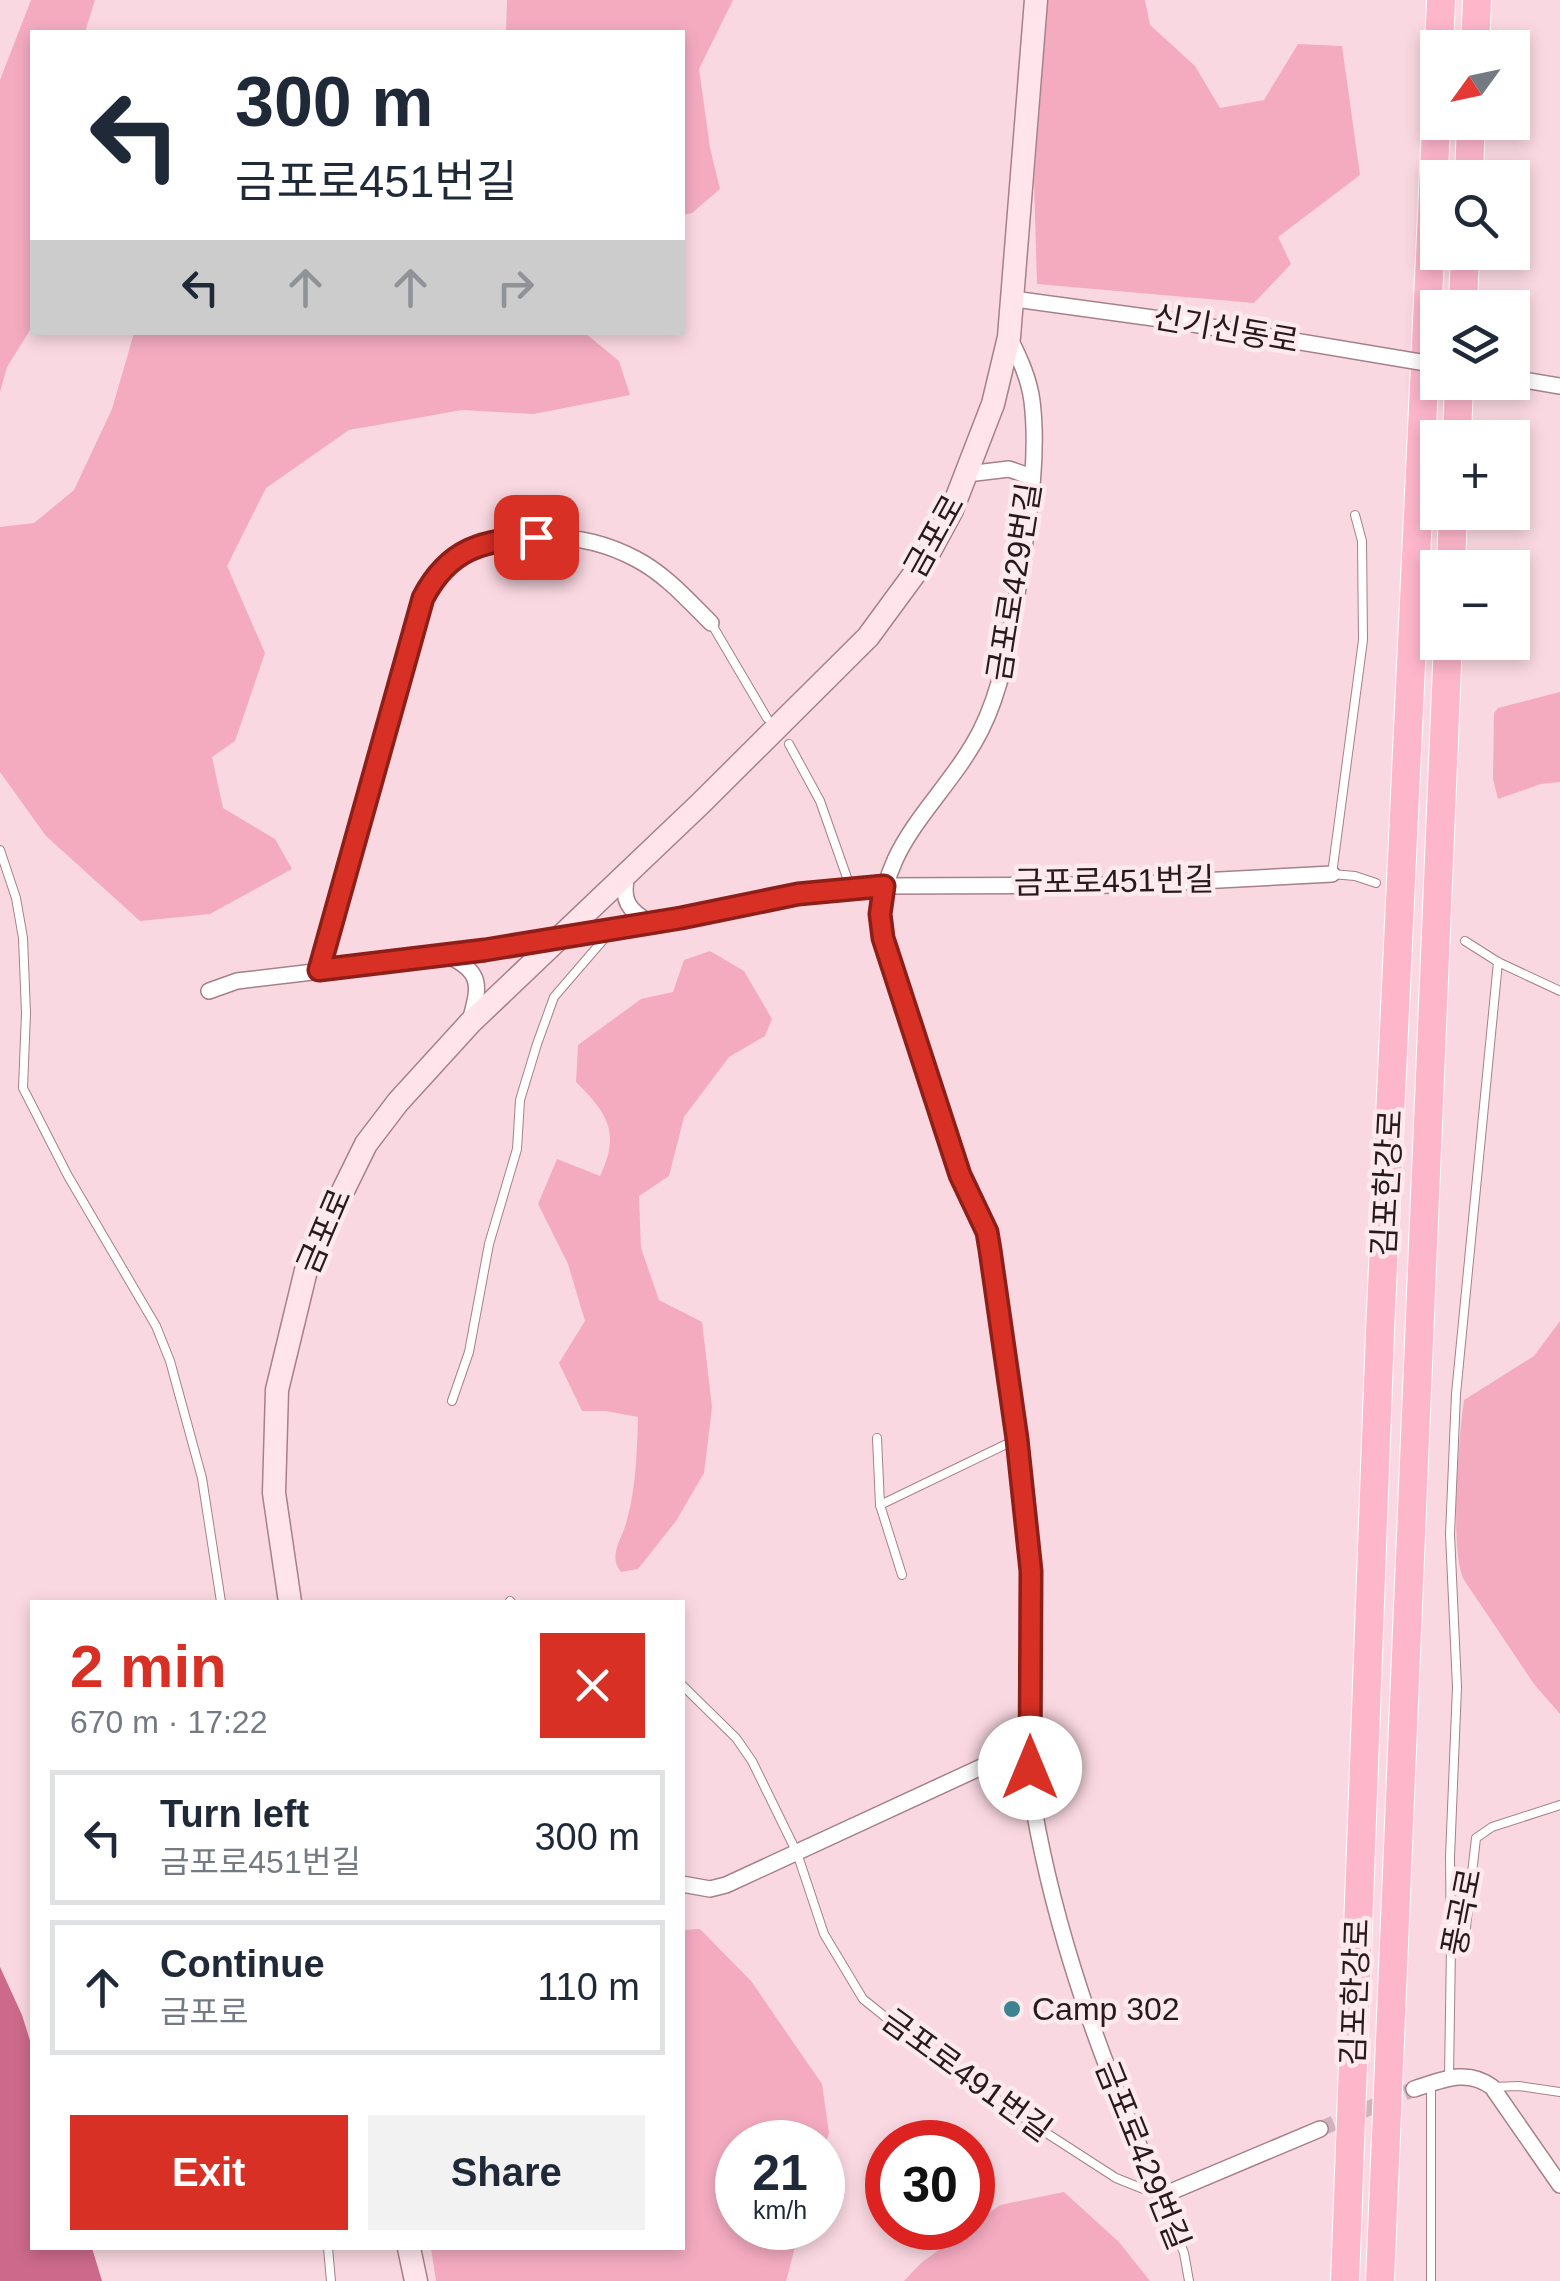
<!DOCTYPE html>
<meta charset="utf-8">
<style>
:root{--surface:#fff;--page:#f2f2f3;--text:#1f2937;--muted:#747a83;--line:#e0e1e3;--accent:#d93025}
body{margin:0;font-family:Helvetica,"Noto Sans KR",sans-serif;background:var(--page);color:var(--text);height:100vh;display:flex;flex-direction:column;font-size:38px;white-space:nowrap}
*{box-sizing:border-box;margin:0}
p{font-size:32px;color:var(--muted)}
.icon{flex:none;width:55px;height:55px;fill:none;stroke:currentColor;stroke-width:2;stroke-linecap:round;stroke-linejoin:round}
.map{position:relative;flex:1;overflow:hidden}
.panel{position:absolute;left:30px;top:1600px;width:655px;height:650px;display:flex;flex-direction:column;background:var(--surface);border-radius:0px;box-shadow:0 5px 15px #0003}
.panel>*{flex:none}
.top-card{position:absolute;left:30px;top:30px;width:655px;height:305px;border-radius:0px;box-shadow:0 5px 15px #0003;background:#fff;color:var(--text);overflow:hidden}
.needle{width:65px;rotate:237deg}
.tools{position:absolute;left:1420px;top:30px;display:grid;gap:20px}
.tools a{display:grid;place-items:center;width:110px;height:110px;border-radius:0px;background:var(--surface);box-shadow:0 5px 15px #0003;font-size:50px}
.speed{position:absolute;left:715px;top:2120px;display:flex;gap:20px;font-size:50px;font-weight:700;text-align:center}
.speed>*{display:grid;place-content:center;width:130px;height:130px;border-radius:50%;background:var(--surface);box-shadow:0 5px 15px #0003;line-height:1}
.speed small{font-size:25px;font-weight:400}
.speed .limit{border:15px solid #d22;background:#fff;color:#111}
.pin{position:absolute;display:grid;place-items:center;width:85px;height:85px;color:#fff;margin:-42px;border-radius:20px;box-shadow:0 5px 15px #0006}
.me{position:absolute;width:110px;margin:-55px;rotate:0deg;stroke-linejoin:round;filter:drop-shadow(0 0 8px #0008)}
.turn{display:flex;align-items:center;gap:35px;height:210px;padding:0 40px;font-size:45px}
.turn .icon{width:130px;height:130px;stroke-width:2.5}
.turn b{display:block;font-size:70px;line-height:85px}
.lanes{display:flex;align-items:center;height:95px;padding:0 40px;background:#0003;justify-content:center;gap:50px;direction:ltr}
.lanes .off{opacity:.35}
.round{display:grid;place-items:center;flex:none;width:105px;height:105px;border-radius:0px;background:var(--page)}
.headline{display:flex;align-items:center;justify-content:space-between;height:170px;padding:0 40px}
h1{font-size:60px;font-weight:700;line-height:75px;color:var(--accent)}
.button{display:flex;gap:20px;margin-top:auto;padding:20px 40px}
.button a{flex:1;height:115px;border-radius:0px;background:var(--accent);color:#fff;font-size:40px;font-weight:700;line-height:115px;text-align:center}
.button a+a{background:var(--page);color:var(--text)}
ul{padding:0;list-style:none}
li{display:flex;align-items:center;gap:30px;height:135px;margin:0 20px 15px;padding:0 20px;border:5px solid var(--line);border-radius:0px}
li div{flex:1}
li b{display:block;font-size:38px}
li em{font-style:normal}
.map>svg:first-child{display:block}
.green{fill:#f4abc0}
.water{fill:#cd6a8b}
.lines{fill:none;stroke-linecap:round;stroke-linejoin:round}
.minor-tunnel{stroke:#d0b2ba;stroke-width:15;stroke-dasharray:15 8;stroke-linecap:butt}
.service-casing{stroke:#a6808a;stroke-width:10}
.minor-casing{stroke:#a6808a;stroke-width:18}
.secondary-casing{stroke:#a6808a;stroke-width:25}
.trunk-casing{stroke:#fff;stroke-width:30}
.service{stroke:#fff;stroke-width:8}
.minor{stroke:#fff;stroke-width:15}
.secondary{stroke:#ffe4ec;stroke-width:22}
.trunk{stroke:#feb6cb;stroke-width:28}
.minor-bridge-casing{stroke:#a6808a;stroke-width:18;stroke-linecap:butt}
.minor-bridge{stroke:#fff;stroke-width:15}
.route-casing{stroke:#8d1f18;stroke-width:25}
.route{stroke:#d93025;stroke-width:18}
.poi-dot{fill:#3e8490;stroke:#fceaee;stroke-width:4}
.labels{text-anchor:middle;stroke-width:9;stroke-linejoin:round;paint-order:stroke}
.street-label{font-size:32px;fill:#28191d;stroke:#fceaee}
.poi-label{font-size:32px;fill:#28191d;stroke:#fceaee;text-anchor:start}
</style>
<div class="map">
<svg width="1560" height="2281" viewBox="0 0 1560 2281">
<rect width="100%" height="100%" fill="#fad8e1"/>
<g class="green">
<polygon points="31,0 95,0 85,32 32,32 32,327 7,367 0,392 0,80"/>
<polygon points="507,0 733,0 699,69 710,148 720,189 692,213 683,215 682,32 506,32"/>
<polygon points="1048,0 1145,0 1150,25 1195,66 1220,108 1264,100 1298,44 1342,46 1360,175 1278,237 1291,264 1254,303 1037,284 1034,182"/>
<polygon points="134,333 585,333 619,361 630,395 534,414 462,410 349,430 266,488 227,566 265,653 235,741 212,757 223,808 275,839 292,869 210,914 140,921 46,836 0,772 0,527 34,523 74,490 112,409"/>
<polygon points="1560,692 1560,782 1541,784 1498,799 1493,779 1494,713 1498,708"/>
<path d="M710,951L744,971L772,1019L765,1036L729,1057L684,1117L669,1176L639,1196L641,1248L659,1300L702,1322L712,1407L704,1473L676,1521L638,1569L621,1572C607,1555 623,1538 627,1520C636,1487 637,1451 638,1417L606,1411H582L559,1363L585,1321L568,1264L538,1204L557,1159L600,1176C621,1132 607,1113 576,1082L578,1045L641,999L673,992L684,960Z"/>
<path d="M1560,1321V1714L1534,1684L1464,1580C1449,1551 1459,1436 1464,1400L1534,1356Z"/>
<polygon points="700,1929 751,1981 822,2084 829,2133 823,2153 822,2142 738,2142 738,2228 800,2228 786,2281 436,2281 431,2248 682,2248 683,1930"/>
<polygon points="1064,2192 1119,2242 1150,2281 904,2281 921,2263 1000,2205"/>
</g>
<polygon class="water" points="0,1967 22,2015 32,2047 32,2248 92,2248 102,2281 0,2281"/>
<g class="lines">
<polyline class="minor-tunnel" points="1320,2129 1414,2089"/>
<g class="service-casing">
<g id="service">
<polyline points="1355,515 1362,541 1363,640 1332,874 1355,876 1376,883"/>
<polyline points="711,623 767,718"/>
<polyline points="789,744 820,801 851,889"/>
<polyline points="0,850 16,898 23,938 26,1013 23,1088 68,1176 156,1326 170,1361 202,1478 221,1602"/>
<polyline points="1465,941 1498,962 1560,991"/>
<polyline points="452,1401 469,1352 489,1244 517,1149 520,1100 537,1044 554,997 610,932"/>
<polyline points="877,1438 880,1505 1017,1439"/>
<polyline points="880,1505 902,1575"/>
<polyline points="510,1601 511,1602"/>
<polyline points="682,1685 736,1738 752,1761 797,1853 824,1934 863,1999 925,2049 1034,2125 1116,2178 1161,2196 1184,2253 1189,2281"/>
<polyline points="1451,1946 1450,1857 1457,1687 1450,1534 1456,1394 1498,962"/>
<polyline points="1449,2077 1451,1946 1466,1927 1476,1838 1492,1827 1560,1805"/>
<polyline points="1492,2087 1519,2086 1560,2092"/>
<polyline points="328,2248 331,2281"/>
<polyline points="1431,2281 1431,2083"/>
</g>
</g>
<g class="minor-casing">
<g id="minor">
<polyline points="1014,299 1175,321"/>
<path d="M1009,337C1019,357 1029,378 1032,401C1039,459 1028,519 1020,576C1011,628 1005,682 981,730C944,803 871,848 883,938C908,1016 931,1095 959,1172C968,1199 985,1222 990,1250C1005,1357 1025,1465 1031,1573C1036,1659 1021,1746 1038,1831C1063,1958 1108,2078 1161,2196L1320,2129"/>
<polyline points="1512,378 1560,386"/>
<polyline points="967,474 1009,469 1032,477"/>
<path d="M627,875C621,900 628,910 650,923"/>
<path d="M448,956C484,972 479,988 470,1021"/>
<path d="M319,970L416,617C437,557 472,540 532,537C569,535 603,541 636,559C665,574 688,600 711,623"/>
<polyline points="209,991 237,981 448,956 681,918 798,894 883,886 1124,885 1332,874"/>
<polyline points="682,1884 710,1889 726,1885 1029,1745"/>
<path d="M1414,2089C1442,2080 1467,2068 1492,2087L1560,2185"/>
</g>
</g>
<g class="secondary-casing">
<g id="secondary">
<polyline points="290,1602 274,1493 277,1390 308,1262 366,1144 398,1102 470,1023 700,804 868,637 926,558 952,510 993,404 1009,337 1036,0"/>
<polyline points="409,2248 416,2281"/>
</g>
</g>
<g class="trunk-casing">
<g id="trunk">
<polyline points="1439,48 1441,0"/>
<polyline points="1475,48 1477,0"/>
<polyline points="1469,178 1471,122"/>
<polyline points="1463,308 1465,252"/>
<polyline points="1457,438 1459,382"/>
<polyline points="1451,568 1453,512"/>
<polyline points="1345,2281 1380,1331 1438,85"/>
<polyline points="1380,2281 1448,642"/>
</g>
</g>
<use href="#service" class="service"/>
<use href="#minor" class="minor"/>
<use href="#secondary" class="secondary"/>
<use href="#trunk" class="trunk"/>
<g class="minor-bridge-casing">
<polyline id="minor-bridge" points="1175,321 1438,365"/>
</g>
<use href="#minor-bridge" class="minor-bridge"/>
</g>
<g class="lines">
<g class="route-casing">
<path id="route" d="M536,537C483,540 449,548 423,598L319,970L485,950L681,918L798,894L884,886L880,914L883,938L960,1175L987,1232L990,1250L1017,1439L1031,1571L1030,1768"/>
</g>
<use href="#route" class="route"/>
</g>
<circle class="poi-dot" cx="1012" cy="2009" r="10"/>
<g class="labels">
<g class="street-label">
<text transform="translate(1226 329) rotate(10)" y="11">신기신동로</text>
<text transform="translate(934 536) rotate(-61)" y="11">금포로</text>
<text transform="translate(1014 582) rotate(-81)" y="11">금포로429번길</text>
<text transform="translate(1114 881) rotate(-1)" y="11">금포로451번길</text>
<text transform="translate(1387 1183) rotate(-87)" y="11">김포한강로</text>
<text transform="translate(324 1231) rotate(-67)" y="11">금포로</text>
<text transform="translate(1462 1912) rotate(-79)" y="11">풍곡로</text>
<text transform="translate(1355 1992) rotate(-88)" y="11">김포한강로</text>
<text transform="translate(967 2075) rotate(36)" y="11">금포로491번길</text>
<text transform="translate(1143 2155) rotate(68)" y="11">금포로429번길</text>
</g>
<g class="poi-label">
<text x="1032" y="2020">Camp 302</text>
</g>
</g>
</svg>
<div class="tools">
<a><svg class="needle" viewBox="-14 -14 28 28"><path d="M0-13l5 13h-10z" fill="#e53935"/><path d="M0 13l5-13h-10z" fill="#747a83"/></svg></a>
<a><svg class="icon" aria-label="search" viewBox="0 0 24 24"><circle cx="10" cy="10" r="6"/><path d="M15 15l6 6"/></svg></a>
<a><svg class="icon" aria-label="layers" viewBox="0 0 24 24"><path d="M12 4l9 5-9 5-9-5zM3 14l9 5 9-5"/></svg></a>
<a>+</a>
<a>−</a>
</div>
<div class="speed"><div>21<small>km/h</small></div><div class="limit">30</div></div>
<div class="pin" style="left:536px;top:537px;background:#d93025"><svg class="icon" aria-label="arrive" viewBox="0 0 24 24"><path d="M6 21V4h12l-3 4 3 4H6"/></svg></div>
<svg class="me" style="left:1030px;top:1768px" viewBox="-20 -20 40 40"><circle r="19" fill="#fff"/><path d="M0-13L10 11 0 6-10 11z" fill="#d93025"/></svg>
<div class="top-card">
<div class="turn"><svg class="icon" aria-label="left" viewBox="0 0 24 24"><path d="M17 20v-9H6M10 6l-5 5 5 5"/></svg><div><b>300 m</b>금포로451번길</div></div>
<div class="lanes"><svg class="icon" aria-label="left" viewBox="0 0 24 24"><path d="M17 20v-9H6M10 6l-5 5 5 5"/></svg><svg class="icon off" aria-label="ahead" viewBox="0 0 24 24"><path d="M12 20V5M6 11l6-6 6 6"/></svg><svg class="icon off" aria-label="ahead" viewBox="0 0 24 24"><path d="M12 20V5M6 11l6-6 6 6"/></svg><svg class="icon off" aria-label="right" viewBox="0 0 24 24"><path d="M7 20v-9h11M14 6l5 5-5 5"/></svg></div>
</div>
<section class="panel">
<div class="headline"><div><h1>2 min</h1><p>670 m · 17:22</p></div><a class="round" style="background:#d93025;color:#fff"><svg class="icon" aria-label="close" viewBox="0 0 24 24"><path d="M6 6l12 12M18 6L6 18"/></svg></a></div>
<ul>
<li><svg class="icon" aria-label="left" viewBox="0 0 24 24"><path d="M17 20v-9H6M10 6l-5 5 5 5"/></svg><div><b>Turn left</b><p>금포로451번길</p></div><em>300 m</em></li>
<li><svg class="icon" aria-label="ahead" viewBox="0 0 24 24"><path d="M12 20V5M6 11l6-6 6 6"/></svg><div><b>Continue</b><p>금포로</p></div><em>110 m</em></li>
</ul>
<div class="button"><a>Exit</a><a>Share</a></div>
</section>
</div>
